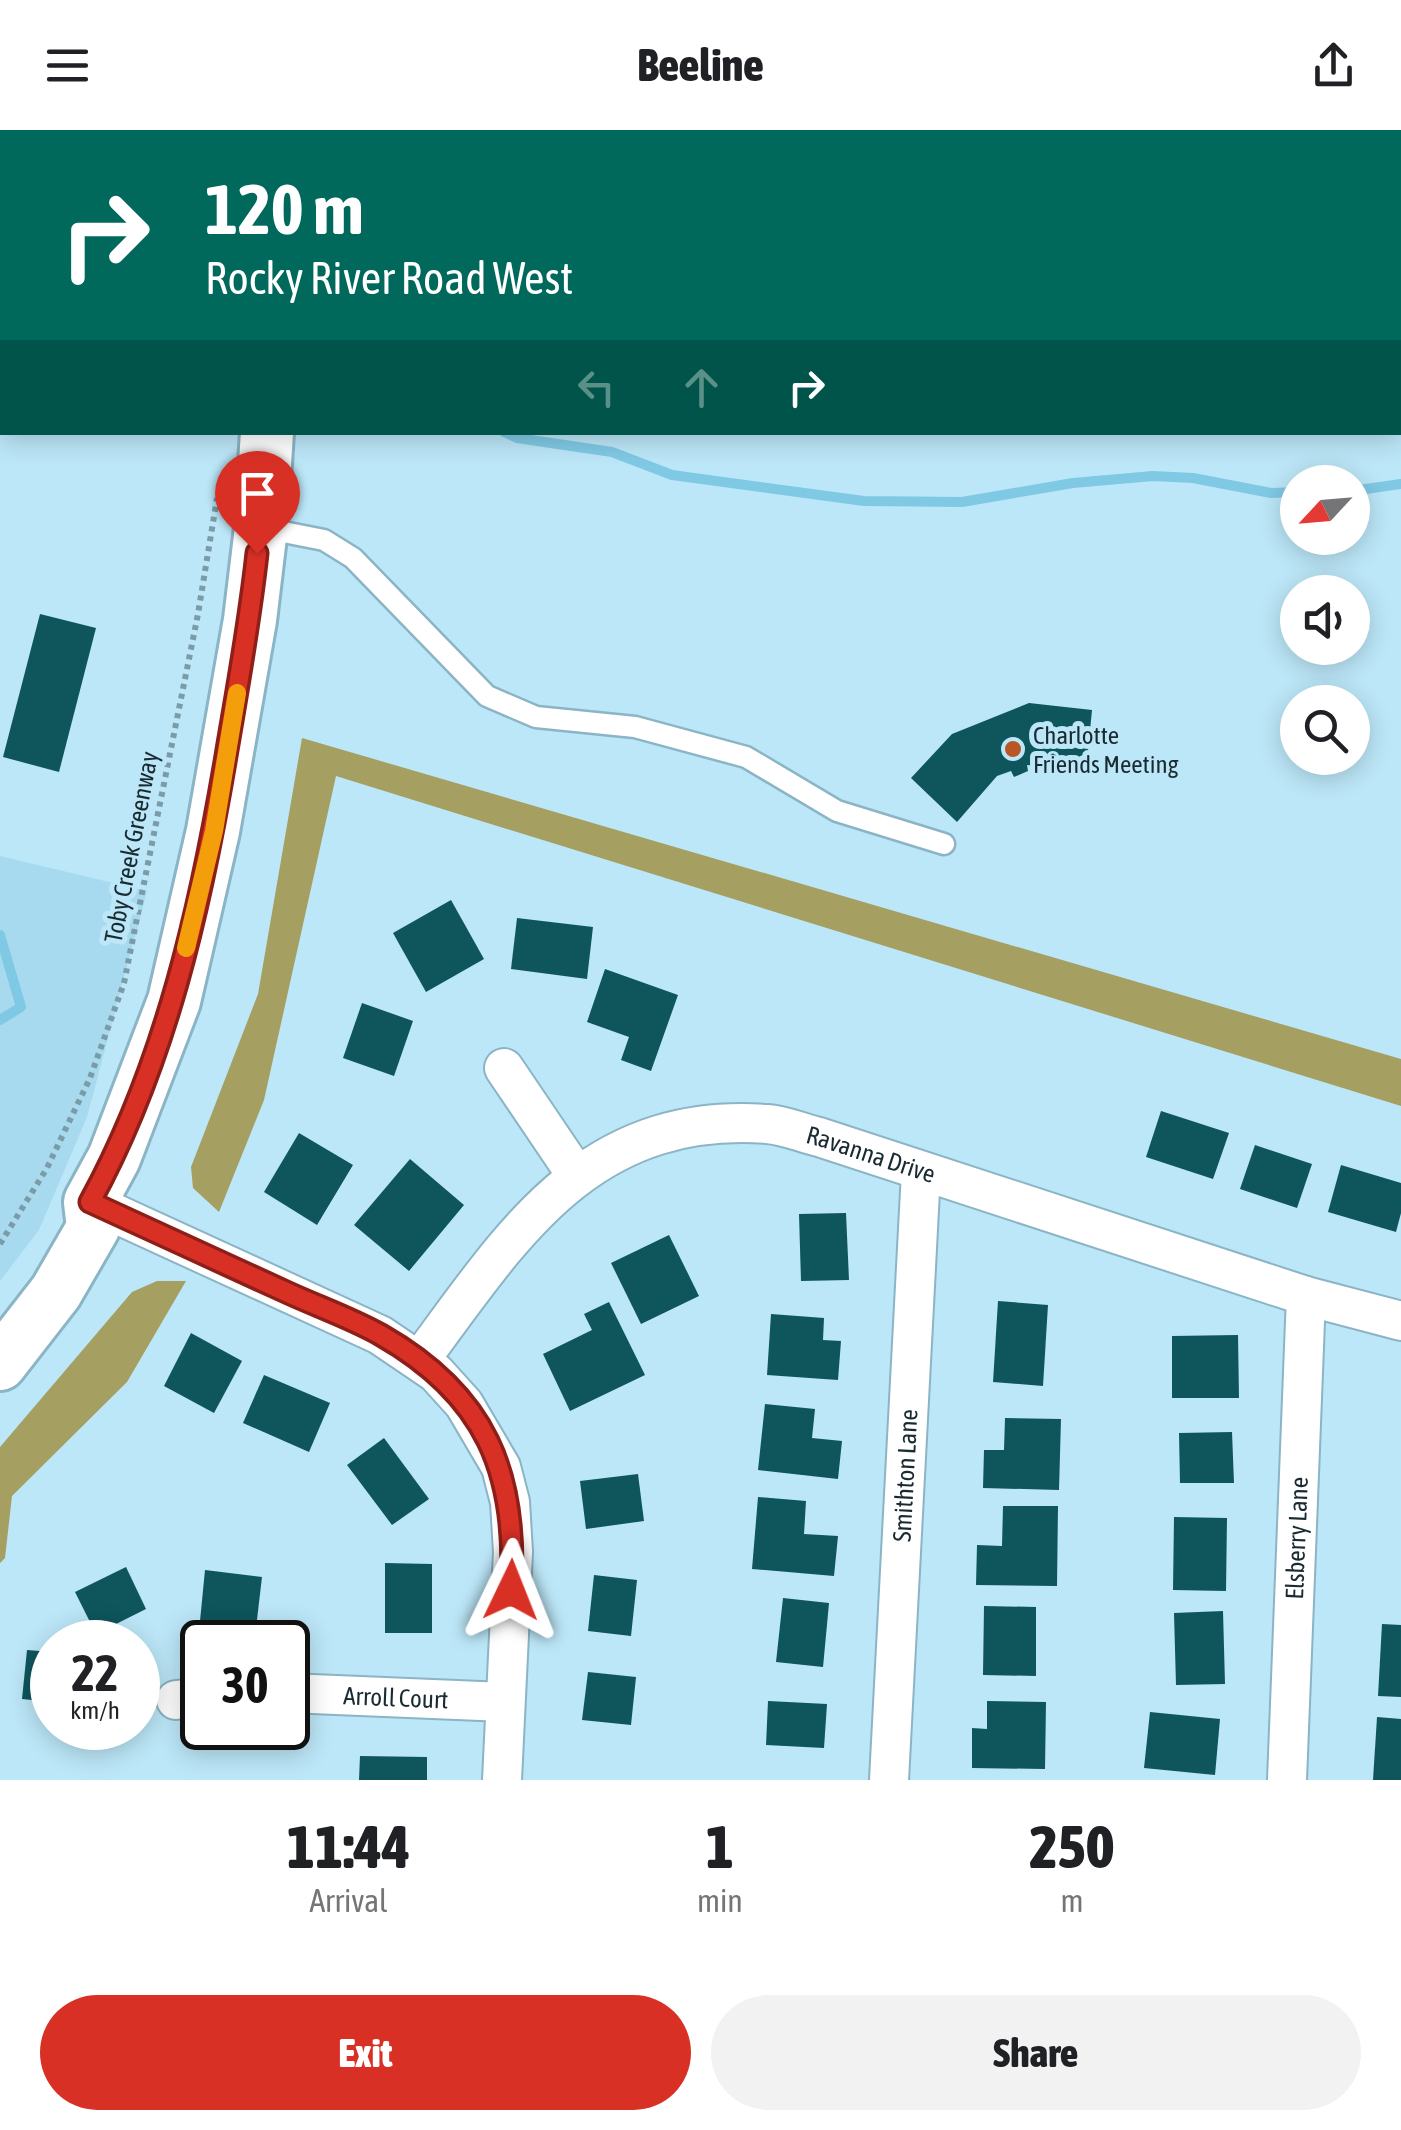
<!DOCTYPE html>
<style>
:root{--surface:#fff;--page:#f2f2f2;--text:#202124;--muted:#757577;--accent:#d93025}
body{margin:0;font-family:"Asap Condensed",sans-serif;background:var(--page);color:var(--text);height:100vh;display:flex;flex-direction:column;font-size:38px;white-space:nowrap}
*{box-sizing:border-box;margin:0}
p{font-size:32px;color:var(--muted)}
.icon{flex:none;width:55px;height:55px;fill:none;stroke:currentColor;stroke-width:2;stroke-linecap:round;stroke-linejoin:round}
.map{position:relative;height:1650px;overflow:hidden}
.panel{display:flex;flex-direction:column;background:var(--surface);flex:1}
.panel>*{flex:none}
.banner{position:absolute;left:0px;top:0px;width:1402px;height:305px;box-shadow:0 5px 25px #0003;background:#00695c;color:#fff;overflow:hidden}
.needle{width:65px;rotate:244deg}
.tools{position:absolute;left:1280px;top:335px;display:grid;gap:20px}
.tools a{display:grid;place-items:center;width:90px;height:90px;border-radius:50%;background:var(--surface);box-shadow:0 5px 25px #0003;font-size:50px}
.speed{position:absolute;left:30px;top:1490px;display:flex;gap:20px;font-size:50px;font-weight:700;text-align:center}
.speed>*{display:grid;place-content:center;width:130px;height:130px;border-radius:50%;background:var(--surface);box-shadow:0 5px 25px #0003;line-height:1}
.speed small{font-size:25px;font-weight:400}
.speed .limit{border:5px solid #111;border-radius:15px;background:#fff;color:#111}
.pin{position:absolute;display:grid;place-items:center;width:85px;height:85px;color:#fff;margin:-102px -42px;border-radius:50% 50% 50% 0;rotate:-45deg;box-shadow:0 0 10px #0007}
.pin .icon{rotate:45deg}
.me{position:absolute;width:110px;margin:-55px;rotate:2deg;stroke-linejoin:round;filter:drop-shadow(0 0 8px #0008)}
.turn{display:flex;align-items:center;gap:35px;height:210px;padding:0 40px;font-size:45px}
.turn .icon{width:130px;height:130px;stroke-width:2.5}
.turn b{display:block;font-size:70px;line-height:85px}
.lanes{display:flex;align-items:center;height:95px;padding:0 40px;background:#0003;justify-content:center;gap:50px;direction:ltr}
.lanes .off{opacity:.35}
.eta{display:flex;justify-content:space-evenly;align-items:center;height:170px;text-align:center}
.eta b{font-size:60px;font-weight:800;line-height:70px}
.action{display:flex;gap:20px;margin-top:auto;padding:20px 40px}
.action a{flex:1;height:115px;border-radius:60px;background:var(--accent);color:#fff;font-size:40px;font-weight:800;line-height:115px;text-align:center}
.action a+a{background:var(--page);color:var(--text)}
header{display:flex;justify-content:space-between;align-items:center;height:130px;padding:0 40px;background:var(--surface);font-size:45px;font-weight:800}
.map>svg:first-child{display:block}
.built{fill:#a7daee}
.forest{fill:#a5a062}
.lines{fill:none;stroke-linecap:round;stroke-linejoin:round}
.stream{stroke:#80c9e4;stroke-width:10}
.building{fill:#0e555c}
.lane-casing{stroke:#8bb4c5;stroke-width:25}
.street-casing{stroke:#8bb4c5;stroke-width:42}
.secondary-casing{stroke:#8bb4c5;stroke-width:58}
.path{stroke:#7a9ba7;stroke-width:6;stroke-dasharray:5 5;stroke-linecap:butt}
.lane{stroke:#fff;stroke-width:20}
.street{stroke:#fff;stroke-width:38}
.secondary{stroke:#fff;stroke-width:52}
.route-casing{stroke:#8d1f18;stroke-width:25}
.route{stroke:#d93025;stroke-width:18}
.slow{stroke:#f59e0b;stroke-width:18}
.poi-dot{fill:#ba5623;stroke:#bce7f8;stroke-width:4}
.labels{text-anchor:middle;stroke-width:10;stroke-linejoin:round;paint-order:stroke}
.poi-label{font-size:25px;fill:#192a30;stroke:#bce7f8;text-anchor:start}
.street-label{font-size:25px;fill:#192a30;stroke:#bce7f8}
</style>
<header><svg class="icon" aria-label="menu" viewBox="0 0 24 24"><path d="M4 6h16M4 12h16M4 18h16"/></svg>Beeline<svg class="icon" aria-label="share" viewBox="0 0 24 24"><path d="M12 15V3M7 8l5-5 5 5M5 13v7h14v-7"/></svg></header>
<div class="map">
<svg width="1401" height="1650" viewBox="0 0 1401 1650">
<rect width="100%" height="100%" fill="#bce7f8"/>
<polygon class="built" points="0,726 147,761 87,987 39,1100 0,1151"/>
<g class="forest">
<polygon points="302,608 1401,929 1401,976 336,646 264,970 219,1082 193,1058 191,1037 258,864"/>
<polygon points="157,1151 186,1151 127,1252 12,1366 5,1428 0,1433 0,1317 132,1162"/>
</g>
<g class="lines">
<g class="stream">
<polyline points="374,0 375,2"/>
<polyline points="504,302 517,308 612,322 672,345 864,371 962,372 1073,353 1153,346 1193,348 1271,363 1298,362"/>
<polyline points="1352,361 1401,354"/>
<polyline points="0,805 21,877 0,890"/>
</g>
</g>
<g class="building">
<polygon points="40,484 96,498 59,642 3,627"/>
<polygon points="1029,573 1092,580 1086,642 1027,635 1028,641 1014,647 1011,641 997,646 957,692 911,648 952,604"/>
<polygon points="451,770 484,829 426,862 393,803"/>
<polygon points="517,788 593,797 587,849 511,839"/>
<polygon points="605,839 678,865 651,941 621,930 629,907 587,892"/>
<polygon points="362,873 413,891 394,946 343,928"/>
<polygon points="1161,981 1229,1003 1213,1049 1146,1027"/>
<polygon points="299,1003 353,1035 317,1095 264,1062"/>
<polygon points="1255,1015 1312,1034 1297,1078 1240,1059"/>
<polygon points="410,1029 464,1075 409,1141 354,1095"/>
<polygon points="1341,1035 1401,1053 1401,1083 1396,1102 1328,1082"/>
<polygon points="846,1083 849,1150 801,1151 799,1084"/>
<polygon points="669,1105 699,1166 641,1194 611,1133"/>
<polygon points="998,1171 1048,1175 1043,1256 993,1252"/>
<polygon points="609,1172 645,1245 570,1281 543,1224 592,1200 584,1184"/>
<polygon points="771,1184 824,1188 823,1210 841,1211 838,1250 767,1245"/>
<polygon points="191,1203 242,1231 214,1283 164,1256"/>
<polygon points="1238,1205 1239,1268 1172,1268 1172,1206"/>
<polygon points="264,1245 330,1273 309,1322 243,1293"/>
<polygon points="765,1274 815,1279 812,1308 842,1311 838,1349 758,1340"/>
<polygon points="1005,1288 1061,1289 1059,1360 983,1358 984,1320 1004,1320"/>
<polygon points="1232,1302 1234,1353 1180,1353 1179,1303"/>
<polygon points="384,1308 429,1369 392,1395 347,1335"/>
<polygon points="638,1344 644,1391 586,1399 580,1351"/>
<polygon points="758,1367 806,1371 804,1404 838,1406 834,1446 752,1439"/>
<polygon points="1003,1376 1058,1376 1057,1456 976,1455 977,1415 1002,1416"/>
<polygon points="1174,1387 1227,1388 1226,1461 1173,1460"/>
<polygon points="385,1433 432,1434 432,1503 385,1503"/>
<polygon points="126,1437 146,1479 96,1504 75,1462"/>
<polygon points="205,1440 262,1447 256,1498 200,1491"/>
<polygon points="594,1445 637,1450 631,1506 588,1501"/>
<polygon points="783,1468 829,1473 823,1537 776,1532"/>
<polygon points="984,1476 1036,1477 1036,1546 983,1545"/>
<polygon points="1223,1481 1225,1554 1176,1555 1174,1483"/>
<polygon points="1382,1494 1401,1495 1401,1567 1378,1566"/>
<polygon points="27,1520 52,1522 52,1572 22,1569"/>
<polygon points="588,1542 636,1547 631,1595 582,1590"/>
<polygon points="768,1571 827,1574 824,1618 766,1615"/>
<polygon points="987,1571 1046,1572 1045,1639 972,1638 972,1598 987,1599"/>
<polygon points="1150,1582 1220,1589 1215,1645 1144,1638"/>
<polygon points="1377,1587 1401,1589 1401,1650 1373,1650"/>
<polygon points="360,1626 427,1627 427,1650 359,1650"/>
</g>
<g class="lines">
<g class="lane-casing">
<polyline id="lane" points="263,398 324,410 353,428 487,566 536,587 635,597 746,627 837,681 944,714"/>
</g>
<g class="street-casing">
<g id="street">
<polyline points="504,938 577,1046"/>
<polyline points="90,1072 380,1205 436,1243 464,1274 501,1337 510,1372 513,1422 502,1650"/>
<path id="s1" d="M420,1230C513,1104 588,981 767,994C784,995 802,1003 819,1007L1306,1166L1401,1191"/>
<path id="s2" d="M288,1563L505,1572"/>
<polyline points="176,1570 202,1567"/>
<path id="s3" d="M889,1650L921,1042"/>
<path id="s4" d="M1287,1650L1306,1166"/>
</g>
</g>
<g class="secondary-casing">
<g id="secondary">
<polyline points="255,0 255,2"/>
<polyline points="0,1234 56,1162 93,1098 90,1072 114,1028 174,871 213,701 250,490 261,398 267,302"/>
</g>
</g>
<polyline class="path" points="0,1114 47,1038 90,948 124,853 198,484 217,368"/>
<use href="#lane" class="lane"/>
<use href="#street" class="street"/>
<use href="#secondary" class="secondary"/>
</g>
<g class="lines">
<g class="route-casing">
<path id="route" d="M257,423C250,489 238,555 227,620C201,776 166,933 90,1072C155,1102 219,1131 284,1161C316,1176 351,1188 381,1205C486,1265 518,1343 511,1460"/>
</g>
<use href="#route" class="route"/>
<polyline class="slow" points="186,818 214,701 237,563"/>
</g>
<circle class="poi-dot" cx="1013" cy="619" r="10"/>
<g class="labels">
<g class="poi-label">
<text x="1033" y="614">Charlotte<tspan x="1033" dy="29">Friends Meeting</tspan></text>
</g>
<g class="street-label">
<text transform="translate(131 717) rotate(-79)" y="9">Toby Creek Greenway</text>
<text dy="9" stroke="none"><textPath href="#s1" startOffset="552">Ravanna Drive</textPath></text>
<text dy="9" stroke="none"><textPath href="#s3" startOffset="305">Smithton Lane</textPath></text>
<text dy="9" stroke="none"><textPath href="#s4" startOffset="242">Elsberry Lane</textPath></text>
<text dy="9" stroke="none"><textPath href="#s2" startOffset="108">Arroll Court</textPath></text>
</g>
</g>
</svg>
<div class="tools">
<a><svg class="needle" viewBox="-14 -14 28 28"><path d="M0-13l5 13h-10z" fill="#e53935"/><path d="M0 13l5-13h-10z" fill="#757577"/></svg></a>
<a><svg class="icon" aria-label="sound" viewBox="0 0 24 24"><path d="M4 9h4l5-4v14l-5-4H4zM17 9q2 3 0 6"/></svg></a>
<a><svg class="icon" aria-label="search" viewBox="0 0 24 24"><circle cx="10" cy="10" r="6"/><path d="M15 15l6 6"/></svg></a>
</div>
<div class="speed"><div>22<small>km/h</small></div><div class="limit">30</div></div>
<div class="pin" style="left:257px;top:423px;background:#d93025"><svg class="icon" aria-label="arrive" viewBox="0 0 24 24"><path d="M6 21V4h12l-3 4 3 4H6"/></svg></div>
<svg class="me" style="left:511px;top:1460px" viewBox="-20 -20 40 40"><path d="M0-17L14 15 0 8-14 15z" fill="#d93025" stroke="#fff" stroke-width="4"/></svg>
<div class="banner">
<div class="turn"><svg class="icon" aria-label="right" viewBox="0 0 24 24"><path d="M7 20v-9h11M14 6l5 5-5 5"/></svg><div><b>120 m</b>Rocky River Road West</div></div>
<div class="lanes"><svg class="icon off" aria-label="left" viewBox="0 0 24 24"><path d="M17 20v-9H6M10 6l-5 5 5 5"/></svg><svg class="icon off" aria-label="ahead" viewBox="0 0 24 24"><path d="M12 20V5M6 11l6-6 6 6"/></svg><svg class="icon" aria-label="right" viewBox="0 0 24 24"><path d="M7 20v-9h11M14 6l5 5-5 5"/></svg></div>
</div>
</div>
<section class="panel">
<div class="eta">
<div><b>11:44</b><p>Arrival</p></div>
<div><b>1</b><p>min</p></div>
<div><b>250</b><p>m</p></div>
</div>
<div class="action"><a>Exit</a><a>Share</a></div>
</section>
